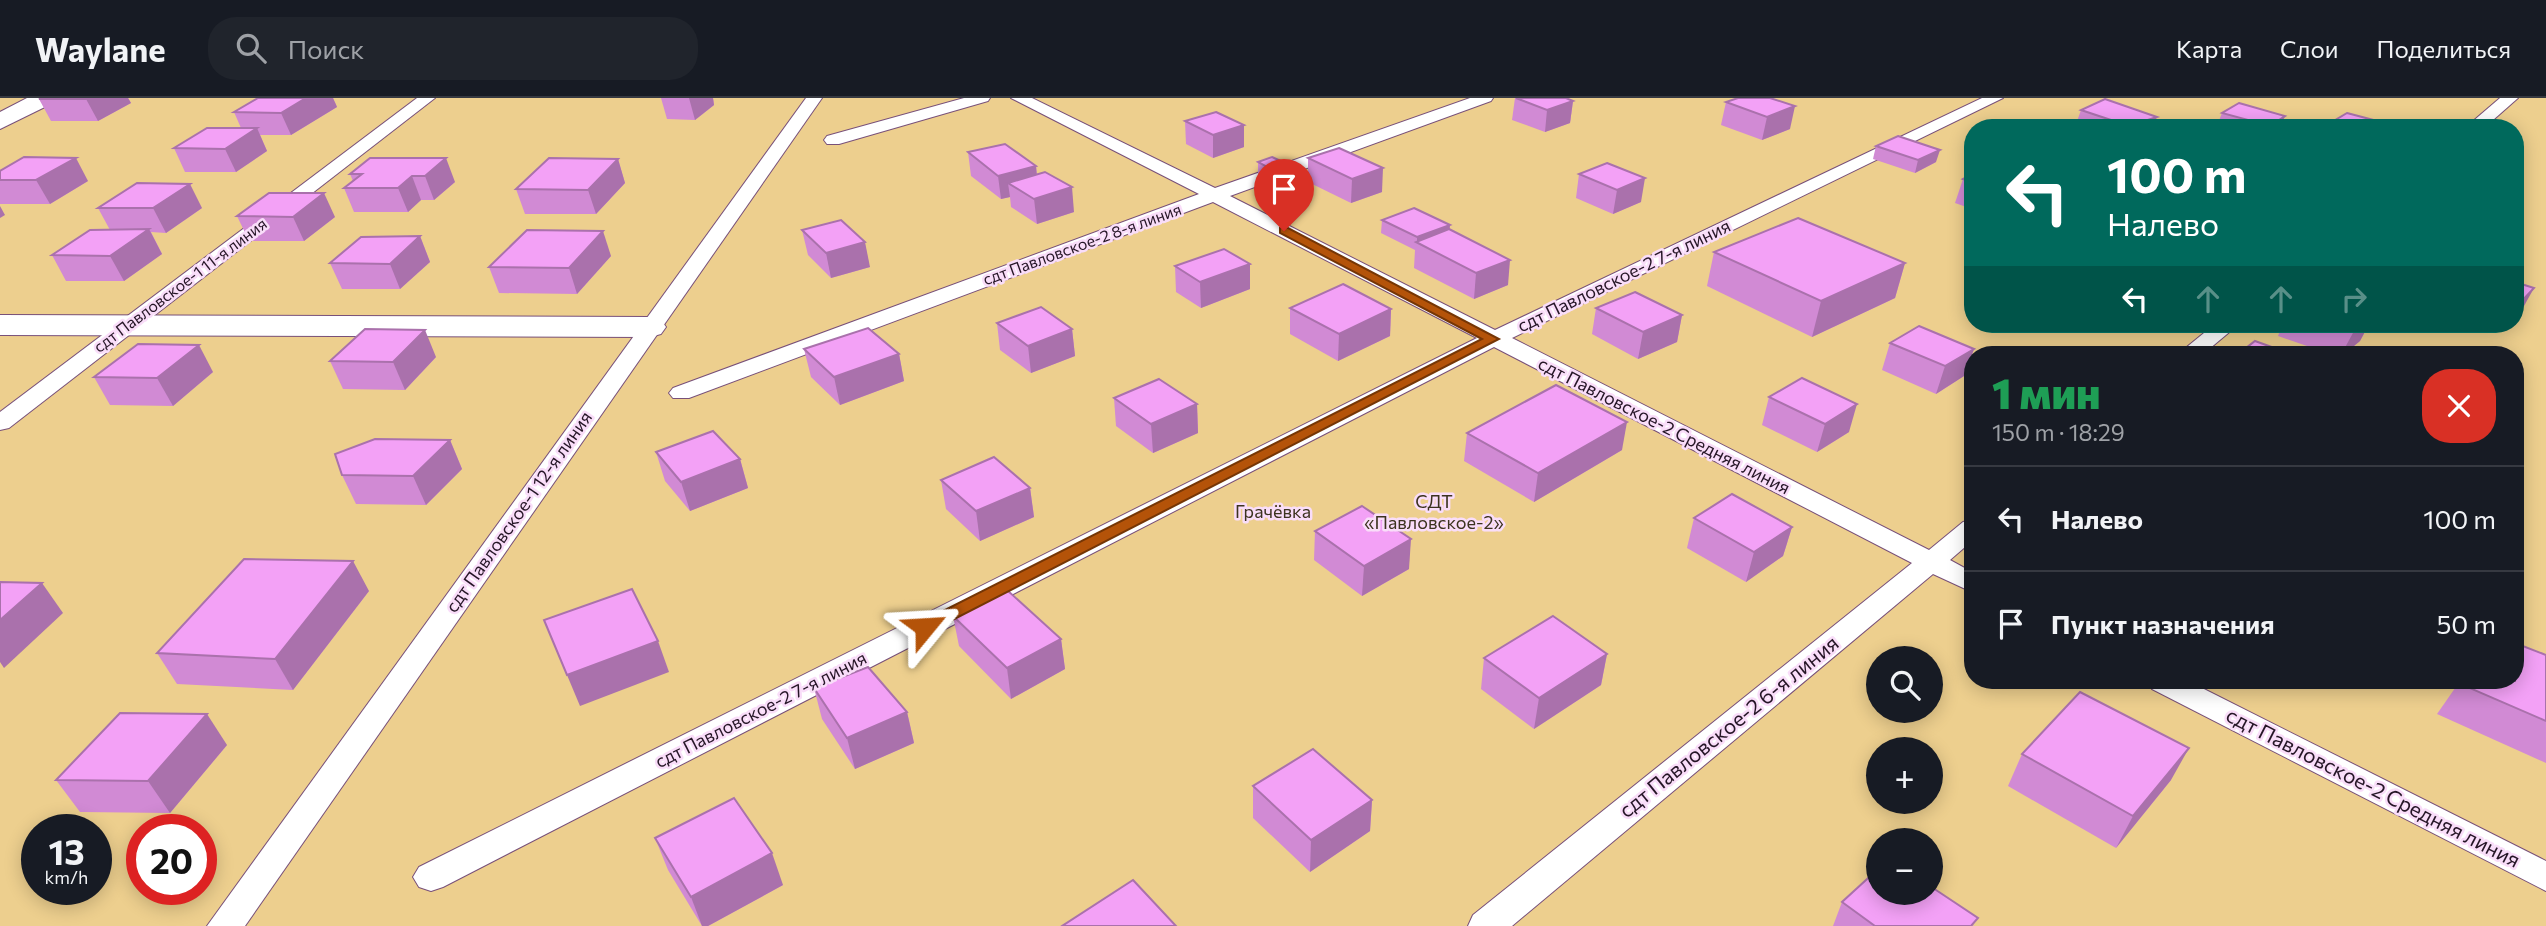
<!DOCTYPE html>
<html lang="ru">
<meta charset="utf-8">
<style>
:root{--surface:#171b24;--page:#20242c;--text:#f1f3f6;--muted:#9ea1a6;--line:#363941}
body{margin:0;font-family:Commissioner,sans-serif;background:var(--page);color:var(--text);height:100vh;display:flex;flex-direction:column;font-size:26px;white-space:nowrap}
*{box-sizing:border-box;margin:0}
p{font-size:23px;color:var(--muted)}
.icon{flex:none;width:38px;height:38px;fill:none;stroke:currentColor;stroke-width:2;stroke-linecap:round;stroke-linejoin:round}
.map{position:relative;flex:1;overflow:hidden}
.details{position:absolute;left:1964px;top:248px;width:560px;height:343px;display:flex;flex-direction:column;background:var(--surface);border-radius:28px;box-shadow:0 4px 18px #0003}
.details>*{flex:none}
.top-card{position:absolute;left:1964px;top:21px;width:560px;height:214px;border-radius:28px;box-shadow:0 4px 18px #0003;background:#00695c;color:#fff;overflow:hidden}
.tools{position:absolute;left:1866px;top:548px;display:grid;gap:14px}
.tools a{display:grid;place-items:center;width:77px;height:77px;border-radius:50%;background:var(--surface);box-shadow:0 4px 18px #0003;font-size:35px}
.speed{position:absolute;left:21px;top:716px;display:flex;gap:14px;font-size:35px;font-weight:700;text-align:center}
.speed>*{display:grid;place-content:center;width:91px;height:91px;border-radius:50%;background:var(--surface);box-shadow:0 4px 18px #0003;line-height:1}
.speed small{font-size:18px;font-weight:400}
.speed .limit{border:10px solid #d22;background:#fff;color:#111}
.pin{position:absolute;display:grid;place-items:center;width:60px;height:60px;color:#fff;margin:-72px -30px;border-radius:50% 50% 50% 0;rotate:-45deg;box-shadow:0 0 7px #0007}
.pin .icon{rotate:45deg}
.me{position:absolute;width:77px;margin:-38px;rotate:63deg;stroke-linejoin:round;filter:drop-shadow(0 0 5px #0008)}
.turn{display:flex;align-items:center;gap:24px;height:147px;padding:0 28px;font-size:32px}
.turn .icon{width:91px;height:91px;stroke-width:2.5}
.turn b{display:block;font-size:49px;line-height:60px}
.lanes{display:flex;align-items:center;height:66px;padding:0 28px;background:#0003;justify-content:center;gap:35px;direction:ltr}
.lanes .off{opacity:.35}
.round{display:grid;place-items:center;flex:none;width:74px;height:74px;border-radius:28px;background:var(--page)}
.headline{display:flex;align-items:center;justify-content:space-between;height:119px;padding:0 28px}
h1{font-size:42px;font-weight:800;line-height:52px;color:#1e9e55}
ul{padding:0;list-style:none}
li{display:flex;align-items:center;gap:21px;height:105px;padding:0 28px;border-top:2px solid var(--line)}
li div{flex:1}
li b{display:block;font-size:26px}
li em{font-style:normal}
header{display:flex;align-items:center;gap:42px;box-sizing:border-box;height:98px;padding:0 35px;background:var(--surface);border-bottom:2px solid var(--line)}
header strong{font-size:33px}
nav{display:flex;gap:38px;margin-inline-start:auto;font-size:24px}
.search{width:490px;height:63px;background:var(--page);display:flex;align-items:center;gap:18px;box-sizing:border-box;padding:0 24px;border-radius:28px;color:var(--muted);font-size:26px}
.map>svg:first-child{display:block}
.green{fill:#edcf8e;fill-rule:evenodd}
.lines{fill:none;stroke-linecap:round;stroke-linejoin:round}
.service-casing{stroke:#785079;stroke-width:2}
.minor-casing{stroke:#785079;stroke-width:2}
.service{fill:#fff;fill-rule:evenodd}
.minor{fill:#fff;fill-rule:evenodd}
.wall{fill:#d18ad4}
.shaded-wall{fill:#aa71ac}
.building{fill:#f3a1f6;stroke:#aa71ac;stroke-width:2}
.route{fill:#b45309;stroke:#753606;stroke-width:2}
.labels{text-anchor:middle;stroke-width:5;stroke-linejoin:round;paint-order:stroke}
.far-street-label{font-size:16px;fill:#251526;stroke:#f9ddf9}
.street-label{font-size:18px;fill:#251526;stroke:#f9ddf9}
.park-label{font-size:18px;fill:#3c331f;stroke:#f9ddf9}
.near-street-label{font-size:21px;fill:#251526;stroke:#f9ddf9}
</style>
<header>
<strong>Waylane</strong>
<div class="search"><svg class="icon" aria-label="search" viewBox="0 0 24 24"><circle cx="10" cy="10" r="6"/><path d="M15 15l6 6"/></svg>Поиск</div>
<nav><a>Карта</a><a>Слои</a><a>Поделиться</a></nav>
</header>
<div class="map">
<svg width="2546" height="828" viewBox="0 0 2546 828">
<rect width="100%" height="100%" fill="#f9ddf9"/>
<path class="green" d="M0,0H2546V828H0ZM1972,30H2515V226H1972ZM1972,257H2515V583H1972ZM1878,560H1930V612H1878ZM1878,651H1930V704H1878ZM37,732H96V791H37ZM142,732H201V791H142ZM1878,742H1930V794H1878Z"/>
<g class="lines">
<g class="service-casing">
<g id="service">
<polygon points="417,0 435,0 9,330 0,332 0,314"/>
<polygon points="806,0 822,0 245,828 207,828"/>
<polygon points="964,0 990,0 988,3 839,46 827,46 824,42 827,38"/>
<polygon points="1011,0 1032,0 1215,90 1470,0 1493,0 1491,3 1230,98 1495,232 1982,0 2003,0 1512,240 1929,452 1963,424 1972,422 1972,443 1950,462 1972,474 1972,494 1933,476 1512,828 1468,828 1473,817 1912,465 1494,249 443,789 431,793 419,789 413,779 419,769 1477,240 1213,104 689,300 673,300 669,295 673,290 1199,96"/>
<polygon points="2500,0 2518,0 2484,30 2465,30"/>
<polygon points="2215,226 2239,226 2202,257 2177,257"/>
<polygon points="2148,583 2188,583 2546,763 2546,793 2152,591"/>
</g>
</g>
<g class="minor-casing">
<g id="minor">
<polygon points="27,0 57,0 53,5 0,31 0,14"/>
<polygon points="0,217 650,219 661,222 666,229 661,236 650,239 0,237"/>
</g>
</g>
<use href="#service" class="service"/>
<use href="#minor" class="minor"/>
</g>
<g class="wall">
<polygon points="41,0 128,0 131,5 98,23 51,23 39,1"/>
<polygon points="258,0 333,0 337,9 291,37 260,37 267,53 236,74 185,74 174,50 241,30 234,14"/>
<polygon points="661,0 713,0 714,7 695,22 667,21"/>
<polygon points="1515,0 1573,3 1570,25 1545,34 1512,22"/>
<polygon points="1738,0 1790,31 1762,42 1721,27 1726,4"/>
<polygon points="2081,12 2152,30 2029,30 2075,29"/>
<polygon points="2222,15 2280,30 2216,30"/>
<polygon points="1185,23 1244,27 1244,49 1213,60 1186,46"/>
<polygon points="2332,24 2396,28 2395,30 2329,30"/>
<polygon points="1876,48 1936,64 1915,75 1873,61"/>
<polygon points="968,54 1036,68 1037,77 1074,114 1037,126 1011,109 1010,99 1001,101 971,78"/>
<polygon points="370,60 455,84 434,102 421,102 408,114 354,114 344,90 353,83 350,76"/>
<polygon points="1308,60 1382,94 1351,105 1308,84"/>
<polygon points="618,61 625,85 596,116 525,116 516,91"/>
<polygon points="1258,64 1307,75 1307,99 1289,105 1258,88"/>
<polygon points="1607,65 1641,104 1613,116 1576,100 1579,76"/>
<polygon points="0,73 88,83 50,106 0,106"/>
<polygon points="1972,76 1972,111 1955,105 1963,81"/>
<polygon points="98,110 202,110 166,135 151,134 162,156 124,183 66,183 52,157 110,132"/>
<polygon points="237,118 335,119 304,143 249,143"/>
<polygon points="1382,122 1449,131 1508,187 1474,201 1414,170 1415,152 1381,135"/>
<polygon points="802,132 870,169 831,180 808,157"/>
<polygon points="420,138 430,164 400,191 342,191 330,165"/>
<polygon points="1714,154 1905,165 1895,200 1812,239 1707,188"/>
<polygon points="611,158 577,196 499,195 489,169"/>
<polygon points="1175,168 1250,191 1201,210 1176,194"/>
<polygon points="1290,210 1391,211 1390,238 1338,263 1290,236"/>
<polygon points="1596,210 1682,217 1677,244 1638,261 1592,236"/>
<polygon points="997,225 1072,231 1075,258 1031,275 1000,252"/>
<polygon points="2283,226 2369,226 2360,243 2343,257 2333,257 2278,238"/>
<polygon points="2483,226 2510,226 2503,232"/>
<polygon points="1890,245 1974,251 1964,278 1936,296 1882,272"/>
<polygon points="804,251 899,256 904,283 840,307 811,279"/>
<polygon points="436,259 405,292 343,291 330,263"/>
<polygon points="213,274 173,308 110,307 94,279"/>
<polygon points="1769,299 1849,334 1817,354 1762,327"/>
<polygon points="1114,300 1197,306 1198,335 1153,355 1116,328"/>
<polygon points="1467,335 1622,352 1534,404 1464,363"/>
<polygon points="450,342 462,371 426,407 356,406 342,377"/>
<polygon points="656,354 740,361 748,390 690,413 665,383"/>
<polygon points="941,382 1030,390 1034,419 980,443 946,411"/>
<polygon points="1694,420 1792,429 1783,458 1746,484 1687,450"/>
<polygon points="1315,433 1409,471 1362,498 1314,462"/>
<polygon points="369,493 293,592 177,586 157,555"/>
<polygon points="953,518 1061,541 1065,571 1011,601 959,548"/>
<polygon points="1607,556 1601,587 1534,631 1481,591 1484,560"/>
<polygon points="2546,557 2546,665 2437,616 2460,583"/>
<polygon points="814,590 907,614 914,645 855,671 822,621"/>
<polygon points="227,647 170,715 80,714 56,682"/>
<polygon points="2022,656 2171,682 2116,750 2008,688"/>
<polygon points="1253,688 1372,702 1370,733 1310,774 1253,720"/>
<polygon points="655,740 783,787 708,828 702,828 668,772"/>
<polygon points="1842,804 1975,828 1833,828"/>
</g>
<g class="shaded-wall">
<polygon points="88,0 128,0 131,5 98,23 86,1"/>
<polygon points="306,0 333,0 337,9 291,37 281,15"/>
<polygon points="689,0 713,0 714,7 695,22"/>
<polygon points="1573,3 1570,25 1545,34 1547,12"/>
<polygon points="1795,8 1790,31 1762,42 1767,19"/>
<polygon points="2285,18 2280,30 2269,30 2270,28"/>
<polygon points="2157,19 2152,30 2128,30 2129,28"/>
<polygon points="1244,27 1244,49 1213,60 1213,37"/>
<polygon points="257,30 267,53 236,74 225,51"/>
<polygon points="1940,52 1936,64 1915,75 1918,62"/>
<polygon points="76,60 88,83 50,106 36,82"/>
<polygon points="446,60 455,84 434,102 425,78"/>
<polygon points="618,61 625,85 596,116 588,92"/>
<polygon points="1036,68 1038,92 1008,85 1010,99 1001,101 998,78"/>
<polygon points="1383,70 1382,94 1351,105 1352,81"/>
<polygon points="1307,75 1307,99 1289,105 1289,81"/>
<polygon points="412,78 421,102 408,114 398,90"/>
<polygon points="1645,80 1641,104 1613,116 1617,92"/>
<polygon points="190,86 202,110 166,135 153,110"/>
<polygon points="1072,89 1074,114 1037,126 1034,101"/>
<polygon points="324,95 335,119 304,143 293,119"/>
<polygon points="0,108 5,117 0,120"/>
<polygon points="1450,127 1449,140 1417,145 1417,139"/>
<polygon points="149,131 162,156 124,183 110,158"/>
<polygon points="603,133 611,158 577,196 569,170"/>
<polygon points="420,138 430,164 400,191 390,166"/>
<polygon points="865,144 870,169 831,180 826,155"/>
<polygon points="1510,162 1508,187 1474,201 1476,175"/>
<polygon points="1905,165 1895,200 1812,239 1821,203"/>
<polygon points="1250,166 1250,191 1201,210 1200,184"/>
<polygon points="2534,190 2519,217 2515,221 2515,213 2519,206"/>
<polygon points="1391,211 1390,238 1338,263 1339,236"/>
<polygon points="1682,217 1677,244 1638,261 1643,234"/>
<polygon points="2363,226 2369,226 2360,243 2343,257 2341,257 2354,233"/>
<polygon points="1072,231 1075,258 1031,275 1028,248"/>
<polygon points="425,232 436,259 405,292 393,264"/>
<polygon points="199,247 213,274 173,308 157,280"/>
<polygon points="1974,251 1964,278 1936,296 1945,268"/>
<polygon points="899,256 904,283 840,307 834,279"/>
<polygon points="1197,306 1198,335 1153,355 1151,326"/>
<polygon points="1857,306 1849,334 1817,354 1825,326"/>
<polygon points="1627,324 1622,352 1534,404 1538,375"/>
<polygon points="450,342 462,371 426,407 413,378"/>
<polygon points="740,361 748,390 690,413 681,384"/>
<polygon points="1030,390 1034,419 980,443 976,413"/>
<polygon points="1792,429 1783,458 1746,484 1754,454"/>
<polygon points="1411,441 1409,471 1362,498 1364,468"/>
<polygon points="353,463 369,493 293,592 275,561"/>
<polygon points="42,485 63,515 4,570 0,564 0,522"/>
<polygon points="1061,541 1065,571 1011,601 1007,570"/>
<polygon points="658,543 669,574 580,608 567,577"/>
<polygon points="1607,556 1601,587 1534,631 1539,600"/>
<polygon points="907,614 914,645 855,671 847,640"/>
<polygon points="207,616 227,647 170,715 148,683"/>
<polygon points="2189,650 2171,682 2116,750 2133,718"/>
<polygon points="1372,702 1370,733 1310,774 1311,742"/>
<polygon points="772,755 783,787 708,828 702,828 691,799"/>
</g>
<g class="building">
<polygon points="41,0 88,0 86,1 39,1"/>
<polygon points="258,0 306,0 281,15 234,14"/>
<polygon points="1516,0 1566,0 1573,3 1547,12"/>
<polygon points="1738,0 1770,0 1795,8 1767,19 1726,4"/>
<polygon points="2105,1 2157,19 2129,28 2081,12"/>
<polygon points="2239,5 2285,18 2270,28 2222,15"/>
<polygon points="1216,14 1244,27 1213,37 1185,23"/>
<polygon points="2347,15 2396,28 2393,30 2352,30 2332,24"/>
<polygon points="2033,26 2077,29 2079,30 2029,30"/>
<polygon points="207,30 257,30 225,51 174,50"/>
<polygon points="1898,38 1940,52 1918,62 1876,48"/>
<polygon points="1005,46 1036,68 998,78 968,54"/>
<polygon points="1339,50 1383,70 1352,81 1308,60"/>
<polygon points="24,59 76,60 36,82 0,82 0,73"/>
<polygon points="1272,59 1307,75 1289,81 1258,64"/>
<polygon points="370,60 446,60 425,78 412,78 398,90 344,90 362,76 350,76"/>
<polygon points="549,60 618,61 588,92 516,91"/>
<polygon points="1607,65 1645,80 1617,92 1579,76"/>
<polygon points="1045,74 1072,89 1034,101 1008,85"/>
<polygon points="1972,76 1972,84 1963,81"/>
<polygon points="137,85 190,86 153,110 98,110"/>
<polygon points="269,95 324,95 293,119 237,118"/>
<polygon points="1414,110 1450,127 1417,139 1382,122"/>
<polygon points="1798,120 1905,165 1821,203 1714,154"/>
<polygon points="841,122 865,144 826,155 802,132"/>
<polygon points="149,131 110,158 52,157 90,132"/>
<polygon points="1449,131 1510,162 1476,175 1416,144"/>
<polygon points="527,132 603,133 569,170 489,169"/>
<polygon points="420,138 390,166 330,165 361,139"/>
<polygon points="1224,151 1250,166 1200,184 1175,168"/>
<polygon points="2515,184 2534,190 2519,206 2515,205"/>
<polygon points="1343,186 1391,211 1339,236 1290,210"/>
<polygon points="1635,194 1682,217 1643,234 1596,210"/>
<polygon points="1041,209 1072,231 1028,248 997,225"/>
<polygon points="2333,226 2363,226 2354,233"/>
<polygon points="1919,228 1974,251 1945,268 1890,245"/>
<polygon points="868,230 899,256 834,279 804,251"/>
<polygon points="365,231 425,232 393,264 330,263"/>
<polygon points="2255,243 2294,257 2237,257"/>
<polygon points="138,246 199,247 157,280 94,279"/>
<polygon points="1802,280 1857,306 1825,326 1769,299"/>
<polygon points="1159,281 1197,306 1151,326 1114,300"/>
<polygon points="1556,287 1627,324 1538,375 1467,335"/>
<polygon points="713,333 740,361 681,384 656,354"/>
<polygon points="375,341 450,342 413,378 342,377 335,356"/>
<polygon points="994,359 1030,390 976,413 941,382"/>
<polygon points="1732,396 1792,429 1754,454 1694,420"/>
<polygon points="1362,408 1411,441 1364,468 1315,433"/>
<polygon points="244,461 353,463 275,561 157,555"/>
<polygon points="0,484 42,485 0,522"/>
<polygon points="632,491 658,543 567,577 544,522"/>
<polygon points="1007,492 1061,541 1007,570 953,518"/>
<polygon points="1553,518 1607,556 1539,600 1484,560"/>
<polygon points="2515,545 2546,557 2546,623 2458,585 2460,583 2515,583"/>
<polygon points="868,569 907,614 847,640 814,590"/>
<polygon points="2080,594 2189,650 2133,718 2022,656"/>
<polygon points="120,615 207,616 148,683 56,682"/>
<polygon points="1313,651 1372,702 1311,742 1253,688"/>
<polygon points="734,700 772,755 691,799 655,740"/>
<polygon points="1878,771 1878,794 1930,794 1930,788 1978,820 1971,828 1875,828 1842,804"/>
<polygon points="1133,782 1176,828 1062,828"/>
</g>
<polygon class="route" points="1280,130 1288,130 1499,241 931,533 919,533 916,529 919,525 1482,241 1280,135"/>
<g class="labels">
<g class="far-street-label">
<text transform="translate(1082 146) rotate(-20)" y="6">сдт Павловское-2 8-я линия</text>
<text transform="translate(180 187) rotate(-37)" y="6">сдт Павловское-1 11-я линия</text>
</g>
<g class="street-label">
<text transform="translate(1624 178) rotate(-26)" y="6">сдт Павловское-2 7-я линия</text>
<text transform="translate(1664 328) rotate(27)" y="6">сдт Павловское-2 Средняя линия</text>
<text transform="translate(519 414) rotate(-55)" y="6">сдт Павловское-1 12-я линия</text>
<text transform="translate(761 612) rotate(-27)" y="6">сдт Павловское-2 7-я линия</text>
</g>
<g class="park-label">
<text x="1434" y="410">СДТ<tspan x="1434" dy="21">«Павловское-2»</tspan></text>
<text x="1273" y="420">Грачёвка</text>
</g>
<g class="near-street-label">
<text transform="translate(1729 629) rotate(-39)" y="7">сдт Павловское-2 6-я линия</text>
<text transform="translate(2373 690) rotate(27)" y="7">сдт Павловское-2 Средняя линия</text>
</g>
</g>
</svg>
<div class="tools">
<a><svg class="icon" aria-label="search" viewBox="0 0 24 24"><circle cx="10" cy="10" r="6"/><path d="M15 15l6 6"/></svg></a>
<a>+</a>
<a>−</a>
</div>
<div class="speed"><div>13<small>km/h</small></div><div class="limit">20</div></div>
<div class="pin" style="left:1284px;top:133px;background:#d93025"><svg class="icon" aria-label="arrive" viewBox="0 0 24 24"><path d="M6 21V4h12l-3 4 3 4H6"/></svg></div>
<svg class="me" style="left:925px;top:529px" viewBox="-20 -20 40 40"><path d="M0-17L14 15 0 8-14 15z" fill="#b45309" stroke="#fff" stroke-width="4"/></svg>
<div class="top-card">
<div class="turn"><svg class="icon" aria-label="left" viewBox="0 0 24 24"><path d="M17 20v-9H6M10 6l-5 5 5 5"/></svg><div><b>100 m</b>Налево</div></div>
<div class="lanes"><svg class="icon" aria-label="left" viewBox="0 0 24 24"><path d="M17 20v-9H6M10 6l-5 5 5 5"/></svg><svg class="icon off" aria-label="ahead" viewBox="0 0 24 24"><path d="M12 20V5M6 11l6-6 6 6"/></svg><svg class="icon off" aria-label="ahead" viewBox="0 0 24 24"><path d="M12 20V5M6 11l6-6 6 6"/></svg><svg class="icon off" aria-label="right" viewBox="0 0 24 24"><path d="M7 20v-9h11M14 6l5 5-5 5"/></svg></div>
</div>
<section class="details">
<div class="headline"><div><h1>1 мин</h1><p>150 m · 18:29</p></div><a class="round" style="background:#d93025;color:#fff"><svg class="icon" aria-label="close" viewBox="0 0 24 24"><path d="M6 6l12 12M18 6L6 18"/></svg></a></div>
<ul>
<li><svg class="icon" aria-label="left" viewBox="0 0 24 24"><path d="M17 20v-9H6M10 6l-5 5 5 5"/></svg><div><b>Налево</b></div><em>100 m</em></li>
<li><svg class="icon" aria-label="arrive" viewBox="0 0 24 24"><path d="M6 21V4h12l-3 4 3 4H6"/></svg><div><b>Пункт назначения</b></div><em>50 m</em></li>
</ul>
</section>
</div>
